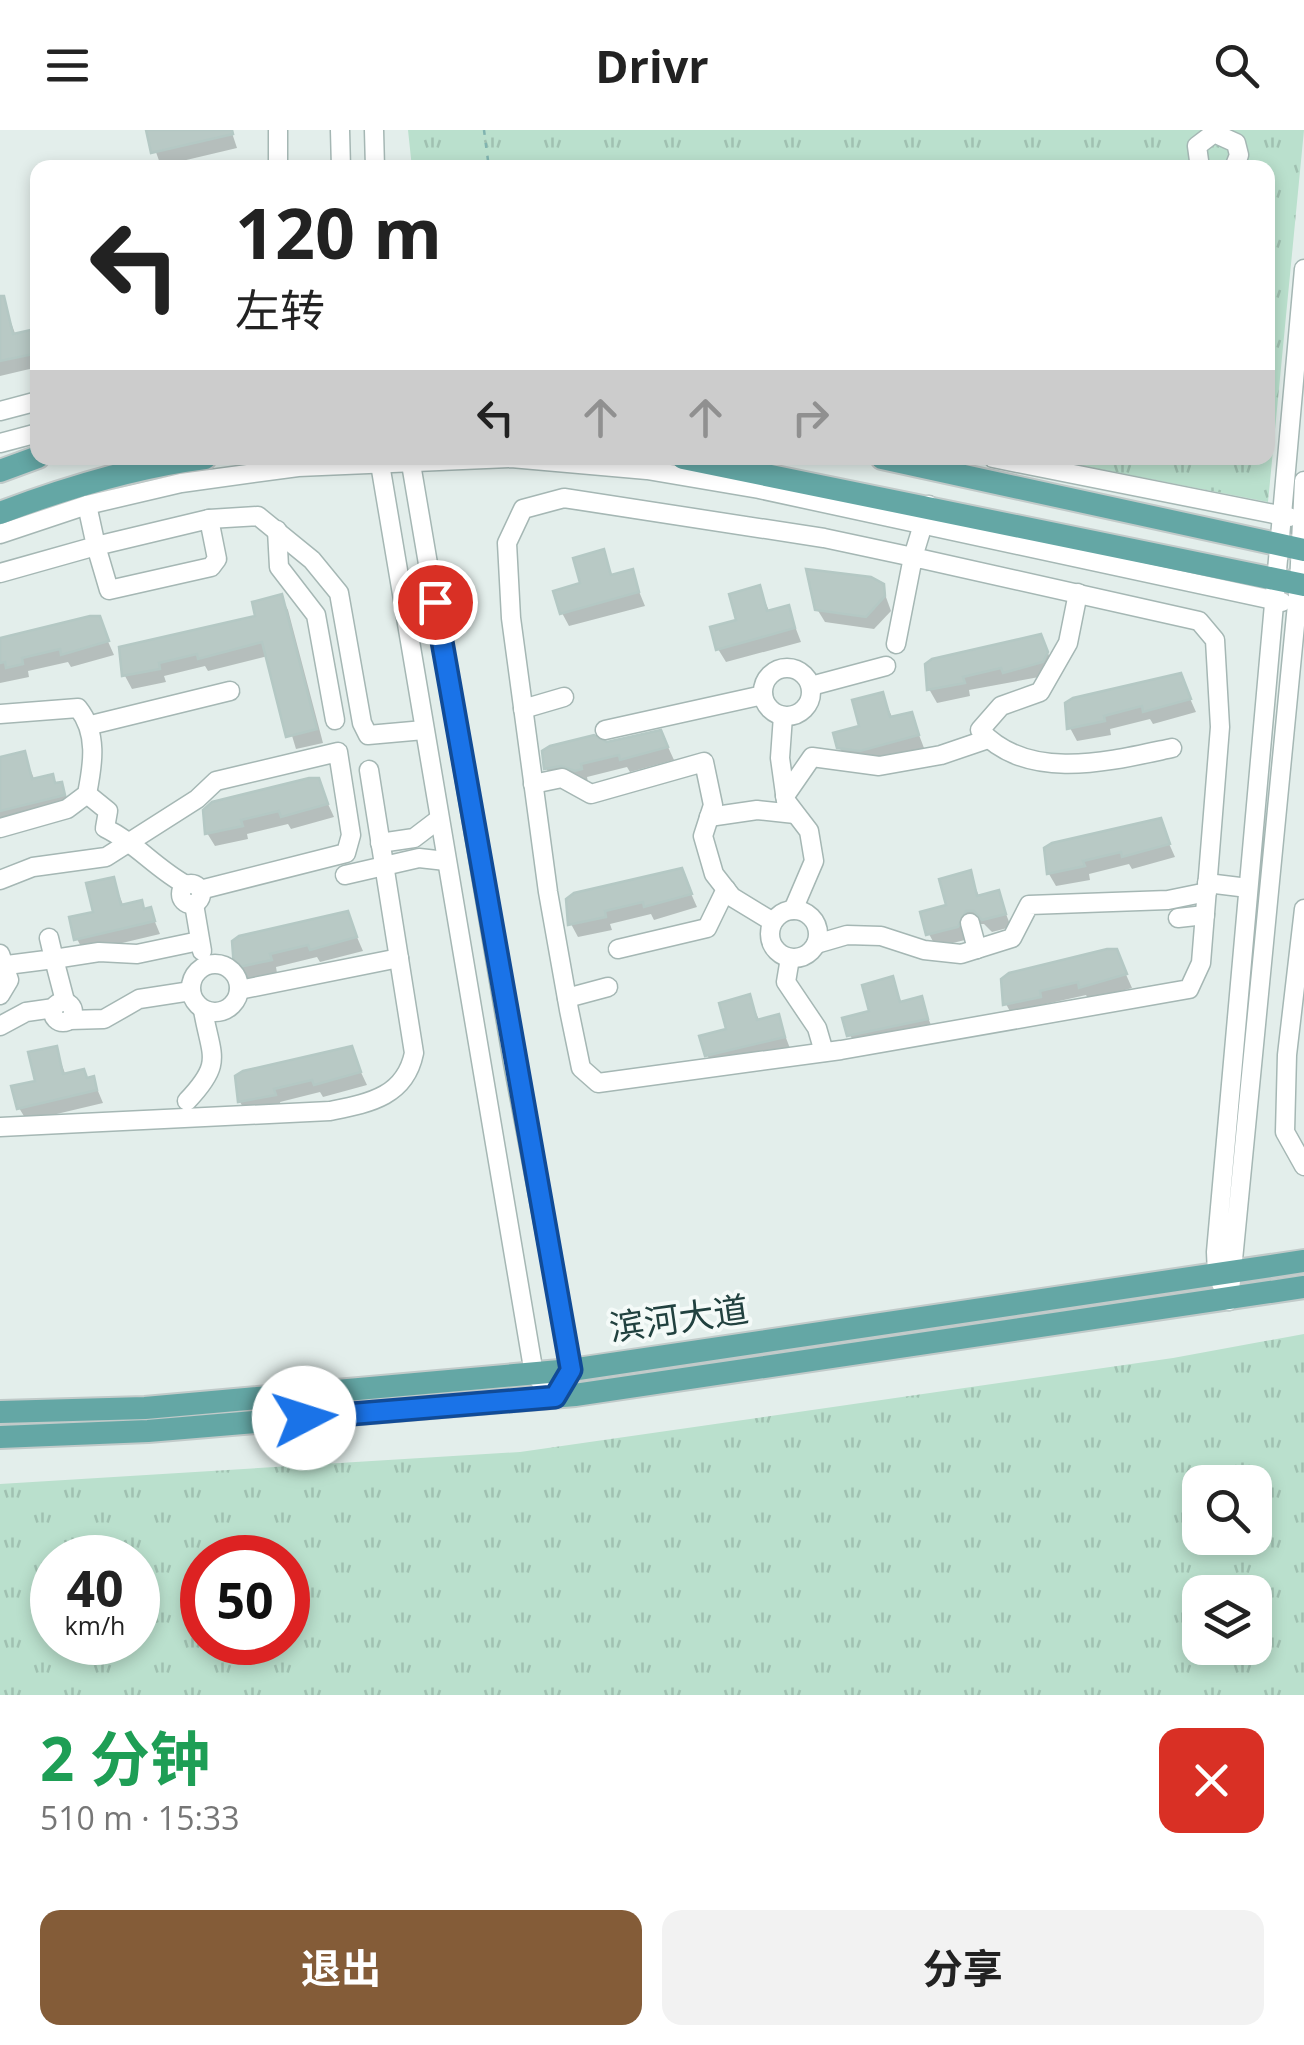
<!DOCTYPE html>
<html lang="zh">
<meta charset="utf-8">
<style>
:root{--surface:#fff;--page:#f2f2f2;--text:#222;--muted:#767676;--accent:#845c38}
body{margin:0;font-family:"Open Sans","Noto Sans SC",sans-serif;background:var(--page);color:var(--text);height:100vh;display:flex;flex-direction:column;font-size:38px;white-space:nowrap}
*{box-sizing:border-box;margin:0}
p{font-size:32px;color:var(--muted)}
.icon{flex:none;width:55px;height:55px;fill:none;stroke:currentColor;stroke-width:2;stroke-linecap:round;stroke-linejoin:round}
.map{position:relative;height:1565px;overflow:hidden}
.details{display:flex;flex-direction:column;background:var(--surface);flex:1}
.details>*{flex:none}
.top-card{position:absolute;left:30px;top:30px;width:1245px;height:305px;border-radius:20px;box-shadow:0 5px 15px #0003;background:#fff;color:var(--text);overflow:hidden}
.tools{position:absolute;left:1182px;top:1335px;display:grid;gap:20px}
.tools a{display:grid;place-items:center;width:90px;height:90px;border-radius:20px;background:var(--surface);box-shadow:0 5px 15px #0003;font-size:50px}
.speed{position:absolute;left:30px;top:1405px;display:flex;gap:20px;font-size:50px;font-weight:700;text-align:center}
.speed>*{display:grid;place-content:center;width:130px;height:130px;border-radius:50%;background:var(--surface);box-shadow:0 5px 15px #0003;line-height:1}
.speed small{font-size:25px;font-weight:400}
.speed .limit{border:15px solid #d22;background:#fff;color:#111}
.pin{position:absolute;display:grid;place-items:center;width:85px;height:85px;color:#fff;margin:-42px;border:5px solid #fff;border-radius:50%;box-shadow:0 2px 10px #0007}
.me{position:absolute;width:110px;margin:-55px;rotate:85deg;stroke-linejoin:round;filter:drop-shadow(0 0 8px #0008)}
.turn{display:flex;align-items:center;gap:35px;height:210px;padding:0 40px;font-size:45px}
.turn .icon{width:130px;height:130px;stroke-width:2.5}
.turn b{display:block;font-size:70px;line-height:85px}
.lanes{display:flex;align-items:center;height:95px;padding:0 40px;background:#0003;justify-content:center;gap:50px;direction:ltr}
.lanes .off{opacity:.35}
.round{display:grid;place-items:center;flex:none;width:105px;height:105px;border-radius:20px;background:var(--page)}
.headline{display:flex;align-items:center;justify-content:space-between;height:170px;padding:0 40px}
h1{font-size:60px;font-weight:700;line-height:75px;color:#1e9e55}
.cta{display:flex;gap:20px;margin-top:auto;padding:20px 40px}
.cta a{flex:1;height:115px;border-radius:20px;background:var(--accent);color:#fff;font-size:40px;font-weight:700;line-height:115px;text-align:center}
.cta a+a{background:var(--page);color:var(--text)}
header{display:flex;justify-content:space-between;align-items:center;height:130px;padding:0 40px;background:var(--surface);font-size:45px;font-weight:700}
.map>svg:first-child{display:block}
.park{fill:url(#park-tufts);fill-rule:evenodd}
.shadow{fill:#0003}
.building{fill:#b8c9c5;stroke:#b4c8c4;stroke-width:2.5}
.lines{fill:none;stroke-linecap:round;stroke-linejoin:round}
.minor-casing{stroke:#a5b7b4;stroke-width:21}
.major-casing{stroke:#c1cac9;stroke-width:26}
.path{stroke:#81b4b0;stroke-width:2.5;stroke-dasharray:5 8;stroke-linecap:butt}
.minor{stroke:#fff;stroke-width:18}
.major{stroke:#64a7a5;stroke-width:22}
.route-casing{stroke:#114b97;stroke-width:25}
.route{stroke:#1a73e8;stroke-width:18}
.labels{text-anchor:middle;stroke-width:8;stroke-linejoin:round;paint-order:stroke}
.street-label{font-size:35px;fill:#21413f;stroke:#f4faf8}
</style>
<header><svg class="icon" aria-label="menu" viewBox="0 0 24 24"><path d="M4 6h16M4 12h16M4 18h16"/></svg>Drivr<svg class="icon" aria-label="search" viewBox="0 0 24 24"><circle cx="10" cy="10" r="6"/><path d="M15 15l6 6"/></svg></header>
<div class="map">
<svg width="1304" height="1565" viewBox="0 0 1304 1565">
<defs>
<pattern id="park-tufts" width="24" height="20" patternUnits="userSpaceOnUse" patternTransform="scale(2.5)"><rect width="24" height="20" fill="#bae0cd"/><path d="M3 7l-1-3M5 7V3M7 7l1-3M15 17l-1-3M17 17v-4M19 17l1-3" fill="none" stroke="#a0c1b1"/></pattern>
</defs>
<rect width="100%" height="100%" fill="#e3eeeb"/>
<g class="park">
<polygon points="408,0 1304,0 1268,372 1043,328 1268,328 1268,38 412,38"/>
<path d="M1304,1204V1565H0V1354L520,1322L1173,1228ZM1200,1352H1255V1408H1200ZM52,1428H138V1512H52ZM202,1428H288V1512H202ZM1200,1462H1255V1518H1200Z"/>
</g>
<g class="shadow">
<polygon points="162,0 231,0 237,18 161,36 149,3"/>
<polygon points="6,179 16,206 33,202 38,210 38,237 0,246 0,181"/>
<polygon points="603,422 613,447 631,442 645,476 569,496 562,483"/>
<polygon points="882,456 891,481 874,499 825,492 817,479"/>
<polygon points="759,458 770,483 788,478 801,512 726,532 718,519"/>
<polygon points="281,467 288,480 323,613 296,619 268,526 208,541 205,536 164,546 166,552 132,559 125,546 122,519 258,488"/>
<polygon points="98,489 114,525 71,537 68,532 28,541 29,547 0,553 0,514"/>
<polygon points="1047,521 1054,537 1050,545 969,560 970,566 937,573 929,559 933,531"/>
<polygon points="1180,546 1196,582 1153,594 1150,589 1110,599 1111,605 1077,611 1070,598"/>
<polygon points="882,565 893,589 911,584 924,618 868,633 847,630 839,617 862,598"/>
<polygon points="663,606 674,630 630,642 627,637 587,647 588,652 554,652 546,638 606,615"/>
<polygon points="24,624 35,651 52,647 57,656 61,655 71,678 0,695 0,630"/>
<polygon points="317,650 334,687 291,699 288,694 247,704 248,709 215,716 207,703"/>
<polygon points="1159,691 1175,727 1132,739 1129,734 1089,744 1090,750 1056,756 1049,744"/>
<polygon points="681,741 697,777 654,790 651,784 610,794 612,800 578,807 571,794"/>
<polygon points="969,743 980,768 998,763 1011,797 992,802 984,794 973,794 965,810 936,817 929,804"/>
<polygon points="113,750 124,777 141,773 146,781 150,780 160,804 84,822 77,809"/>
<polygon points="347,784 363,821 320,832 317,827 276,837 277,843 244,850 236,837"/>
<polygon points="1116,822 1132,858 1089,870 1086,865 1046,874 1047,880 1013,887 1006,874"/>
<polygon points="892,849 902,874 920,869 934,902 857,918 850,905 872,882"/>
<polygon points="749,867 760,892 778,887 791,921 715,938 707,925"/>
<polygon points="56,919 66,946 93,949 103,973 27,991 19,978"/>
<polygon points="350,919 367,955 323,967 320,962 280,972 281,978 247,984 240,972"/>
</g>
<g class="building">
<polygon points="146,0 232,0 233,4 151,23"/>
<polygon points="0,166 4,166 13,204 35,199 38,223 0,231"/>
<polygon points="604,419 611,445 633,439 639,462 560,484 553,461 580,453 573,428"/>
<polygon points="806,439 871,447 884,454 885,466 866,487 815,480"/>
<polygon points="760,455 767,481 789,475 795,498 716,520 710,497 736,490 729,464"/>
<polygon points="282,464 317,599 286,607 262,512 198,529 197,524 159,533 160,539 122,546 119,517 255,486 252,472"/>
<polygon points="90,486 100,486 109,511 61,525 60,519 22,528 23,534 6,538 5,532 0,533 0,508"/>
<polygon points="1041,504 1048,522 1043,532 1003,543 1001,538 963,547 965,553 927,560 925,534 932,529"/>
<polygon points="1181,543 1191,569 1143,582 1142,576 1104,586 1105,591 1067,599 1065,573 1073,568"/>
<polygon points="883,562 890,587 912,582 919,605 860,621 837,618 833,603 859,596 852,570"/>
<polygon points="661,600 668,617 620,630 619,625 581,634 582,639 575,641 561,636 544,639 542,621 550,616 594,605 607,612"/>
<polygon points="25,621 32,649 53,644 55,653 62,652 65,665 0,681 0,627"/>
<polygon points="309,648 319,648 328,674 281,687 279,681 241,690 243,696 205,704 203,680 212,672"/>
<polygon points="1161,688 1170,714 1122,727 1121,722 1083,731 1085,736 1047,744 1044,718 1052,713"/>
<polygon points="682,738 692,764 644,777 643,772 605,781 606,787 568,795 566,769 574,763"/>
<polygon points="971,740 977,766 999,760 1006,784 982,790 974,781 966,781 958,797 926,805 920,782 946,775 939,749"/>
<polygon points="114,747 121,775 142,770 144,779 151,777 155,791 74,810 69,787 93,782 86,753"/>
<polygon points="348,781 357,807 310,820 308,815 270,824 272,830 234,838 232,811 239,806"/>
<polygon points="1107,819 1117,819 1127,844 1079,858 1078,852 1040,861 1041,867 1003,875 1001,849 1009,843"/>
<polygon points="893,846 900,872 922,866 928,889 847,906 842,888 869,881 862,855"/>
<polygon points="750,864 757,890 779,884 785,907 705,926 699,906 726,899 719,873"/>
<polygon points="57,916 63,944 84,939 87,948 94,946 97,960 17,979 11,956 35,951 28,922"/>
<polygon points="352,916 361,942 314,955 312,950 274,959 276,965 238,972 235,946 243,941"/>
</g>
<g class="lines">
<g class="minor-casing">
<g id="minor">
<polyline points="340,0 341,38"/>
<polyline points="374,0 375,38"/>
<polyline points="278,38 278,0"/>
<polyline points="1200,38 1197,16 1214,3 1236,13 1239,25 1234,38"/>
<polyline points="1304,139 1216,1122 1217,1144 1229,1171 1299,454 1304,351"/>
<polyline points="0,281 38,271"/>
<polyline points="0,313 38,303"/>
<polyline points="379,328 534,1244 555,1267 571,1240 513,933 410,328"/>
<polyline points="993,328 1289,387"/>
<polyline points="209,389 258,386 312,430 339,463 362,593 368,605 424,600"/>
<polygon points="209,389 217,429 211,437 109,460 96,416"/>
<polyline points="277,400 279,437 316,485 335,590"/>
<polyline points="0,404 87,375 181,353 298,337 511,328 647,340 759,359 1282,472"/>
<polyline points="0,443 96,416 87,375"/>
<path d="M1078,463L1068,513L1040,562L1001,576L980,600C1028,653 1111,631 1172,618"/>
<polyline points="896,514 913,427 1199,491 1215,510 1220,597 1201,833 1189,859 841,920 598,953 581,938 569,880 548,762 511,488 507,413 523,379 564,368 824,408 913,427 929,375"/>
<circle cx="787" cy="562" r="24"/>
<polyline points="811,556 886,536"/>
<polyline points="523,579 564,567"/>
<path d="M0,584L78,578C98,603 93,634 87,664L67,679L0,698"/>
<polyline points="783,586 780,628 786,671 809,701 814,731 793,780"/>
<polyline points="91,595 230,561"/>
<polyline points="605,600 763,565"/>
<polyline points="533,654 562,648 591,664 704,632 713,675 703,706 714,744 732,767 773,792"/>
<path d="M87,664L108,681L105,698C136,713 155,738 186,755"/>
<polyline points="785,666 812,627 879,636 941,625 988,609"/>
<polyline points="709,687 757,680 795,684"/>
<polyline points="380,713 414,708 439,689"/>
<polyline points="345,745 419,728 446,731"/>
<polyline points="0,750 33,737 106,727 197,669 216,651 338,622 351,705 346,723 200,760"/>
<polyline points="1207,753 1248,758"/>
<circle cx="191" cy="764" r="10"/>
<polyline points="194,774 202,821"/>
<polyline points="1304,779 1287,925 1285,1002 1304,1036"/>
<circle cx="794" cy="804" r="24"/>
<polyline points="1178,788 1205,785"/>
<polyline points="970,793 977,819"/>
<polyline points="816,814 847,805 881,806 924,820 961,824 1012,808 1029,775 1168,770 1207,762"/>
<polyline points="618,819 707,798 726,759"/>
<polyline points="0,824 9,850 0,865"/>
<polyline points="790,828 786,852 817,898 824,922"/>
<circle cx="215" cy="858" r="24"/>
<polyline points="7,835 54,829 49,808"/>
<polyline points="239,860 399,828"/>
<polyline points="567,868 608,857"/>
<polyline points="65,871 54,829 99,822 137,824 199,811"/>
<circle cx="63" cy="882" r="10"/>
<polyline points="69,890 104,889 139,869 191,861"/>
<polyline points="0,896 26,882 54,878"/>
<path d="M187,971C224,932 211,927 203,880"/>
<path d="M0,997L330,981C369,973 405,967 414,923L369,640"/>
</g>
</g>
<g class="major-casing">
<g id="major">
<polyline points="683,328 1304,455"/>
<polyline points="882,328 1304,420"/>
<polyline points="0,341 38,327"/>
<path d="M0,383C66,358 134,337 205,328"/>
<polyline points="0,1282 145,1278 571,1240 1304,1131"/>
<polyline points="0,1307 148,1301 575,1265 1304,1157"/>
</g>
</g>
<polyline class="path" points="484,0 489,38"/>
<use href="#minor" class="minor"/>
<use href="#major" class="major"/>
</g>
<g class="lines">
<g class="route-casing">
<polyline id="route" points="304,1288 555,1267 571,1240 435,472"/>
</g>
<use href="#route" class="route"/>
</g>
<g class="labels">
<g class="street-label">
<text transform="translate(679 1189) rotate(-8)" y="12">滨河大道</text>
</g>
</g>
</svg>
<div class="tools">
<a><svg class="icon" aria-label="search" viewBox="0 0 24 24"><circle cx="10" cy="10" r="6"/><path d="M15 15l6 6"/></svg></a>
<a><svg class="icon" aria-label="layers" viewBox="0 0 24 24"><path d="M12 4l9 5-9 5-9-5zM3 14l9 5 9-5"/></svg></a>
</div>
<div class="speed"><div>40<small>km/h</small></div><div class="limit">50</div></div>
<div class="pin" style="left:435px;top:472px;background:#d93025"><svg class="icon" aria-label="arrive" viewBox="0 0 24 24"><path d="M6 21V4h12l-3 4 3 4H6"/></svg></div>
<svg class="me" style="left:304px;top:1288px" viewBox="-20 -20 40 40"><circle r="19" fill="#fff"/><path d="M0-13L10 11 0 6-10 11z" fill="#1a73e8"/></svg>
<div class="top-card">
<div class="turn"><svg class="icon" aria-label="left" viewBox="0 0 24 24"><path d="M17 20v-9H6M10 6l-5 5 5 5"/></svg><div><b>120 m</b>左转</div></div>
<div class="lanes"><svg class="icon" aria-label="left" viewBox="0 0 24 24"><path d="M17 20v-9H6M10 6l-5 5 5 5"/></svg><svg class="icon off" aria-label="ahead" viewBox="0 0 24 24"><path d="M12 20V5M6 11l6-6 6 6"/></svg><svg class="icon off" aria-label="ahead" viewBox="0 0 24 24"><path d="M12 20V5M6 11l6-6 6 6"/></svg><svg class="icon off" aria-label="right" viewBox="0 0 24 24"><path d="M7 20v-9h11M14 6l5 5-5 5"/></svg></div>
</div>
</div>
<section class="details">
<div class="headline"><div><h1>2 分钟</h1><p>510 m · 15:33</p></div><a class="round" style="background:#d93025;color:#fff"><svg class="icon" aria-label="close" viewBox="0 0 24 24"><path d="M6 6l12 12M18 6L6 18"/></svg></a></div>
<div class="cta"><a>退出</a><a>分享</a></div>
</section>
